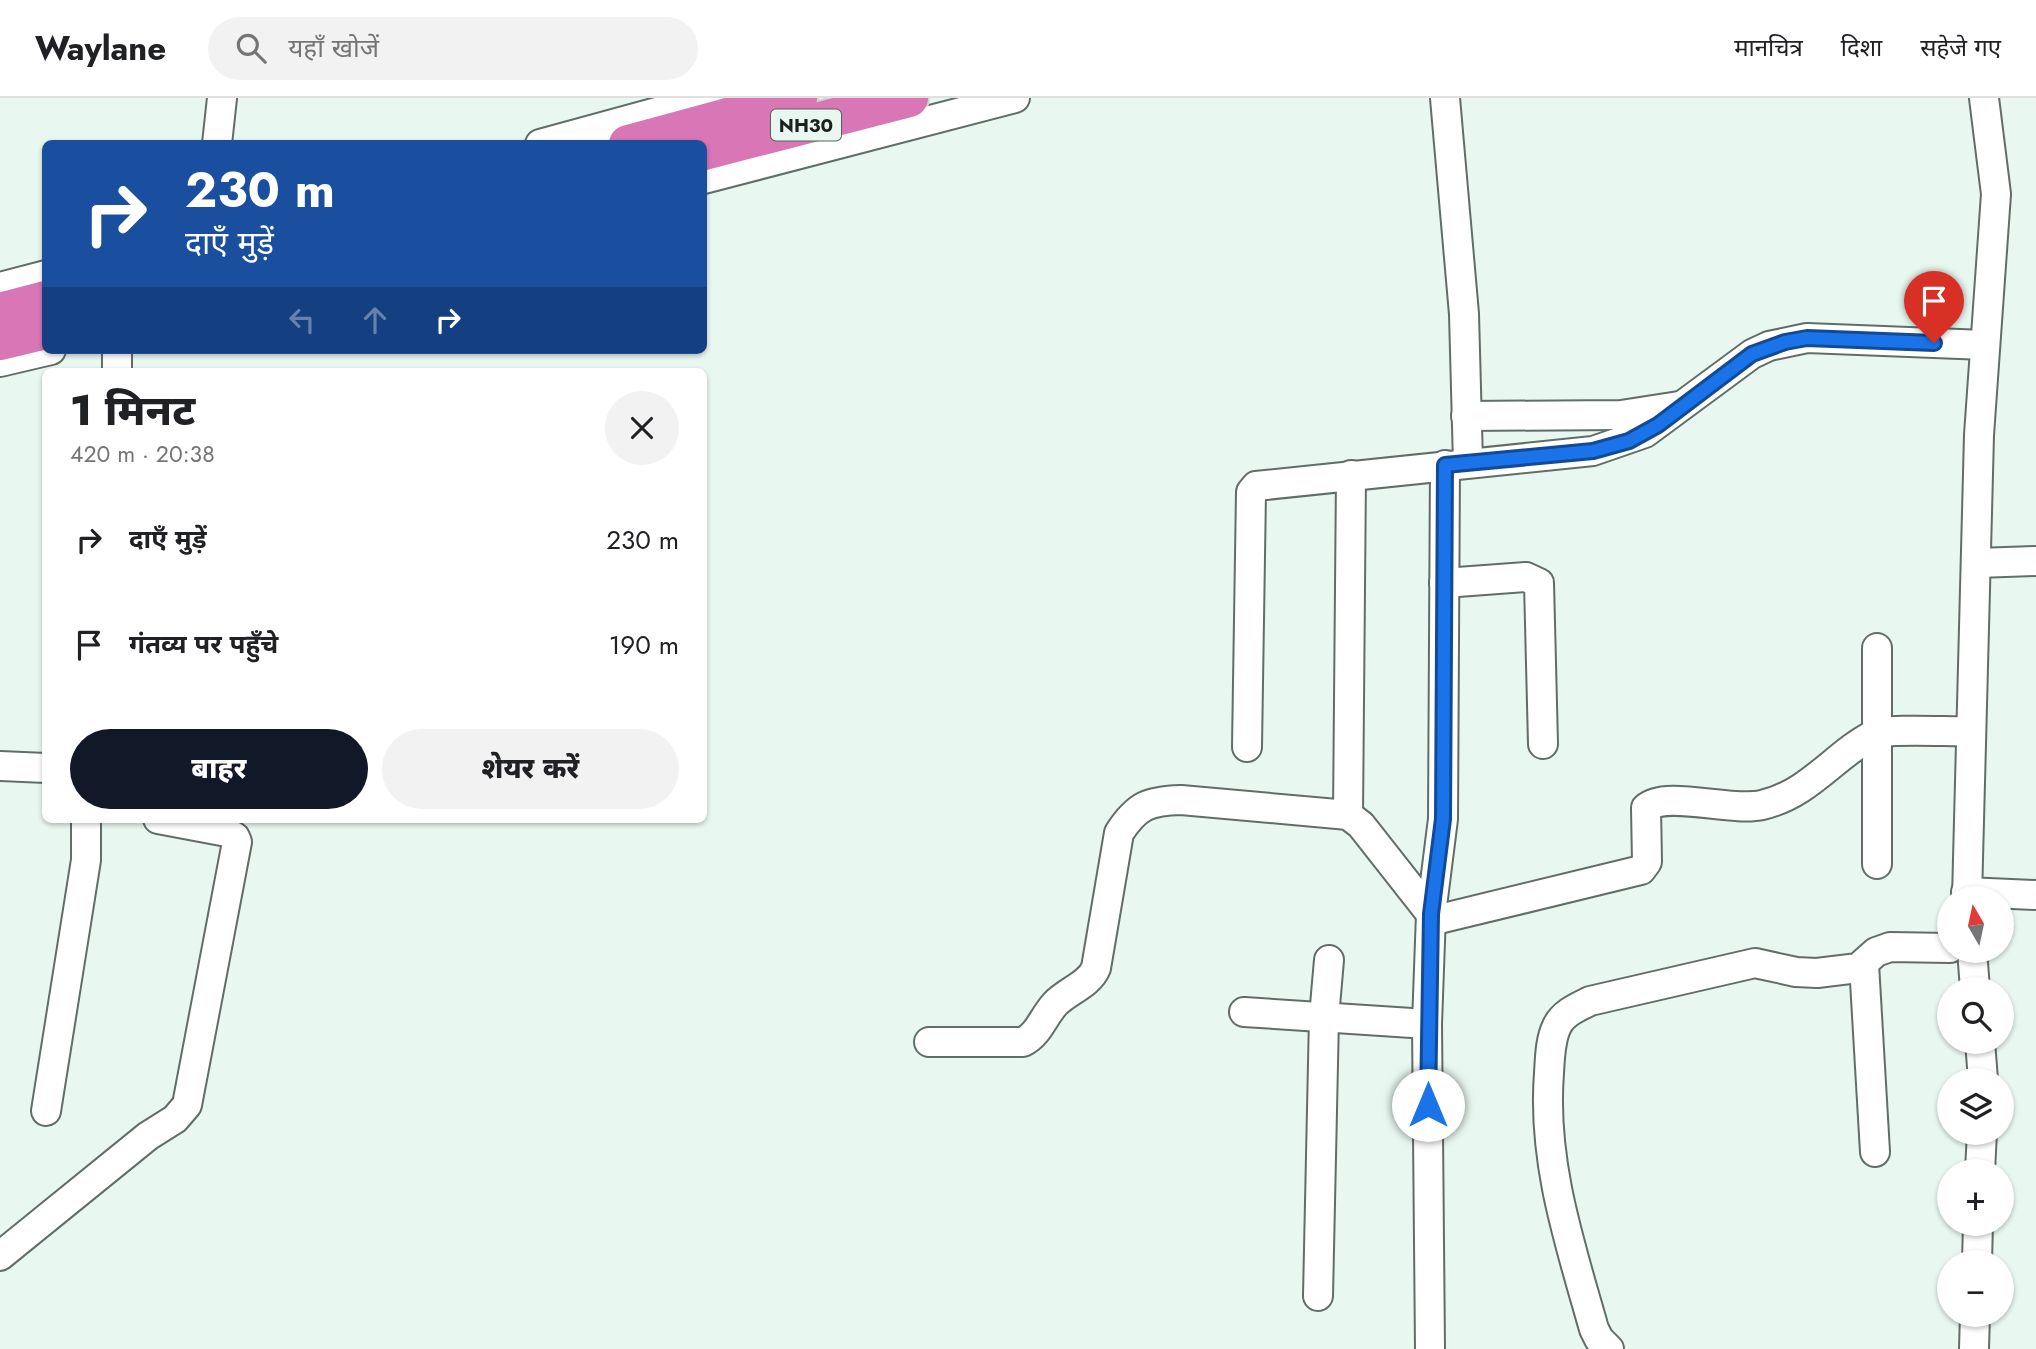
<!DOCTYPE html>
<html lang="hi">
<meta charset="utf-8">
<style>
:root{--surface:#fff;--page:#f2f2f2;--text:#202124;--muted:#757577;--line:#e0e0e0;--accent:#111827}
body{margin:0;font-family:Jost,"Noto Sans Devanagari",sans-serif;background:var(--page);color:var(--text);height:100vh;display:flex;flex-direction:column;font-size:26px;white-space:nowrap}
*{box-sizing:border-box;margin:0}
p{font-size:23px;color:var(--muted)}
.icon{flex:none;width:38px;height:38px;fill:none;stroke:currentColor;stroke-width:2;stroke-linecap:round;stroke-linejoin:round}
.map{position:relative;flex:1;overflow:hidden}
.drawer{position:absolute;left:42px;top:270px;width:665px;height:455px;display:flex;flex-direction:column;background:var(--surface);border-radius:10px;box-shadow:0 2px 5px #0004}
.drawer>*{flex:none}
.hud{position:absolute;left:42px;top:42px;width:665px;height:214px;border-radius:10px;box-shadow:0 2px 5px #0004;background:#1a4fa0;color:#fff;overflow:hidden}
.needle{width:46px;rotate:351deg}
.controls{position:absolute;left:1937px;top:788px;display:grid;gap:14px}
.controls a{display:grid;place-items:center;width:77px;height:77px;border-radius:50%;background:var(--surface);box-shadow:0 2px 5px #0004;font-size:35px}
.pin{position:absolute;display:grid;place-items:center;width:60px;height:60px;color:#fff;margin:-72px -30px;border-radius:50% 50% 50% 0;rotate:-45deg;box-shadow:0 0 7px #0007}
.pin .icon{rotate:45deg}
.me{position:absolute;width:77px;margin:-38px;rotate:0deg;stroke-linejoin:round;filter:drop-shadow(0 0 5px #0008)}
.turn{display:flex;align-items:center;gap:24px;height:147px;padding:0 28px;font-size:32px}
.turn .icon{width:91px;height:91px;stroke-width:2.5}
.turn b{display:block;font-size:49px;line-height:60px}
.lanes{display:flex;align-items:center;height:66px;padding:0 28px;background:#0003;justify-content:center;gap:35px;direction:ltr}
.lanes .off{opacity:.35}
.round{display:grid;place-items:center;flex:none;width:74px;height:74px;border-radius:37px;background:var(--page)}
.summary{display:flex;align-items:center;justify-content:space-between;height:119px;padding:0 28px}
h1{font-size:42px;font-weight:800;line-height:52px}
.cta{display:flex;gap:14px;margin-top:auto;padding:14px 28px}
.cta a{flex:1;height:80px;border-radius:42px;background:var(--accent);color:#fff;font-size:28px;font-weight:800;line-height:80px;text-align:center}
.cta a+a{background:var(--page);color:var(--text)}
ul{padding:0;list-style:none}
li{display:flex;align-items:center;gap:21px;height:105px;padding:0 28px}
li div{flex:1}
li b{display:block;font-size:26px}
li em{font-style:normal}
header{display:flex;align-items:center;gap:42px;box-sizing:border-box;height:98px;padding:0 35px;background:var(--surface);border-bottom:2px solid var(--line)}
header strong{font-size:33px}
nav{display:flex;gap:38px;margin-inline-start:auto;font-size:24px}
.search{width:490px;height:63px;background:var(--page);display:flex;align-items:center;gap:18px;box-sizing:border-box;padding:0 24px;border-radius:38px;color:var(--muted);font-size:26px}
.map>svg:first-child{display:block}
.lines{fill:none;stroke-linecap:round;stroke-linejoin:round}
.minor-casing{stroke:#616e68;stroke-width:32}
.highway-casing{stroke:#d1d3d2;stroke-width:42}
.minor{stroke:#fff;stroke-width:28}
.highway{stroke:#d876b6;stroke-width:38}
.route-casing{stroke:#114b97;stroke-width:18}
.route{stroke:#1a73e8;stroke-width:12}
.labels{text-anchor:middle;stroke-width:7;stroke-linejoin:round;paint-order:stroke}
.shield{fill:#e8f7f0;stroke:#58615d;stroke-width:2}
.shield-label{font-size:19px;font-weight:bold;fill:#1b211e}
</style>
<header>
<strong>Waylane</strong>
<div class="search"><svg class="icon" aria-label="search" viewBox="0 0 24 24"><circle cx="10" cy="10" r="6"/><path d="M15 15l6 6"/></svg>यहाँ खोजें</div>
<nav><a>मानचित्र</a><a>दिशा</a><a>सहेजे गए</a></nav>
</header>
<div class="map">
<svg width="2036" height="1251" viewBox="0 0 2036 1251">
<rect width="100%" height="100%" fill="#e8f7f0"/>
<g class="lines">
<g class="minor-casing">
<g id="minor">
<polyline points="1445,0 1464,216 1468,365"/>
<polyline points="217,46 222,0"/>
<polyline points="540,46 708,0"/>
<polyline points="704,81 1015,0"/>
<polyline points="0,189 46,177"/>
<polyline points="117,252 117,273"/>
<polyline points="0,264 51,252"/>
<polyline points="1466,318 1621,317 1679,308"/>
<polyline points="1977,465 2036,463"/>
<polyline points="1444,485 1526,479 1539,485 1543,646"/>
<polyline points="1247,649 1251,394 1256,388 1593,353 1645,335 1752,256 1769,248 1807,240 1985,247"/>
<polyline points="0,668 46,670"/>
<polyline points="1348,717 1351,377"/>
<polyline points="1877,766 1877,550"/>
<polyline points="1966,794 2036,797"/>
<polyline points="1967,800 1979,337 1996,96 1984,0"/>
<path d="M1431,823L1641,772L1647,764L1646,710C1666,692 1730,714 1762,707C1810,696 1835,656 1875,636C1887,630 1954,634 1971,633"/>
<polyline points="1972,852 1975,891"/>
<polyline points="1864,866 1875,1054"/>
<polyline points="1244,914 1427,926"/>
<polyline points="1980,943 1983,982"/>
<path d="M929,944H1023C1039,936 1043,919 1055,906C1067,893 1089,887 1096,870L1119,735C1137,707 1149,703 1181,702L1348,717L1361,727L1431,816"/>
<polyline points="46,1013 86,762 86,721"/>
<polyline points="1980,1073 1982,1034"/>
<polyline points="0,1158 148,1038 175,1021 187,1007 237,744 235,739 227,734 158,721"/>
<polyline points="1977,1164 1978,1125"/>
<polyline points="1318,1198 1324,919 1329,862"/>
<polyline points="1430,1251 1427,926 1431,816 1443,721 1445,367"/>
<path d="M1609,1251L1599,1241L1594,1231C1570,1146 1542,1064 1549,975C1550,960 1550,942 1557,928C1563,915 1578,909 1590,903L1755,865L1796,874L1817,875L1858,870L1876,854L1890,849L1950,850"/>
<polyline points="1974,1251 1975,1216"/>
</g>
</g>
<g class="highway-casing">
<g id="highway">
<polyline points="628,46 798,0"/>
<polyline points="704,53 909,0"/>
<polyline points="0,214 46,202"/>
<polyline points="0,243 46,232"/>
</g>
</g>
<use href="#minor" class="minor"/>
<use href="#highway" class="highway"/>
</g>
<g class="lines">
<g class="route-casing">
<polyline id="route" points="1428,1007 1431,816 1443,721 1445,367 1593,353 1629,343 1658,327 1752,256 1785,244 1807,240 1934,245"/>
</g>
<use href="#route" class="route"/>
</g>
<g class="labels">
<rect class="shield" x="771" y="11.5" width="70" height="31" rx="5"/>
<g class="shield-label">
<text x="806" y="34">NH30</text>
</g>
</g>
</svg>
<div class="controls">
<a><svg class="needle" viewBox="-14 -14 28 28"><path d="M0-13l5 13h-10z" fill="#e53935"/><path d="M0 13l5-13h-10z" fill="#757577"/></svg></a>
<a><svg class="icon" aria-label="search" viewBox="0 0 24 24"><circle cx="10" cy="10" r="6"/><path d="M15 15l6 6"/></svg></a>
<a><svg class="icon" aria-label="layers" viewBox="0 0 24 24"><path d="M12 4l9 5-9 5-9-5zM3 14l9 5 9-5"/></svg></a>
<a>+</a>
<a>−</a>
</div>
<div class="pin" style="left:1934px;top:245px;background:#d93025"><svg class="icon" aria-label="arrive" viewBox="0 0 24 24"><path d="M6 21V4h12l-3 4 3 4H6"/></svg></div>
<svg class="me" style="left:1428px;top:1007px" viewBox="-20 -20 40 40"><circle r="19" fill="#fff"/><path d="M0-13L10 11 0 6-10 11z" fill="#1a73e8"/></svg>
<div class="hud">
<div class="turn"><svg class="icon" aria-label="right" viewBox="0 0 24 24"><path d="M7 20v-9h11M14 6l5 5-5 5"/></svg><div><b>230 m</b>दाएँ मुड़ें</div></div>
<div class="lanes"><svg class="icon off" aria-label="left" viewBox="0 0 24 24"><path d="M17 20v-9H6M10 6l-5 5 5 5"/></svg><svg class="icon off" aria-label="ahead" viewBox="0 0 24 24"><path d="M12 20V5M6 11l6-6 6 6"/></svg><svg class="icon" aria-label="right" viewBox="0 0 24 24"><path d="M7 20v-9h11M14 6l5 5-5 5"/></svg></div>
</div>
<section class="drawer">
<div class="summary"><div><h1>1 मिनट</h1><p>420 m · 20:38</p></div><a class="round"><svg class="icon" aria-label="close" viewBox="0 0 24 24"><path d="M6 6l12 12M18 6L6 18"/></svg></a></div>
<ul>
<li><svg class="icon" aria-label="right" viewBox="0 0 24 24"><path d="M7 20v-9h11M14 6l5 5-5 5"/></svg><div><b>दाएँ मुड़ें</b></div><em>230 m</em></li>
<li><svg class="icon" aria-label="arrive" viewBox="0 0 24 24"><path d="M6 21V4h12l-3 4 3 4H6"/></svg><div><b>गंतव्य पर पहुँचे</b></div><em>190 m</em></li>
</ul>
<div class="cta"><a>बाहर</a><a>शेयर करें</a></div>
</section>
</div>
